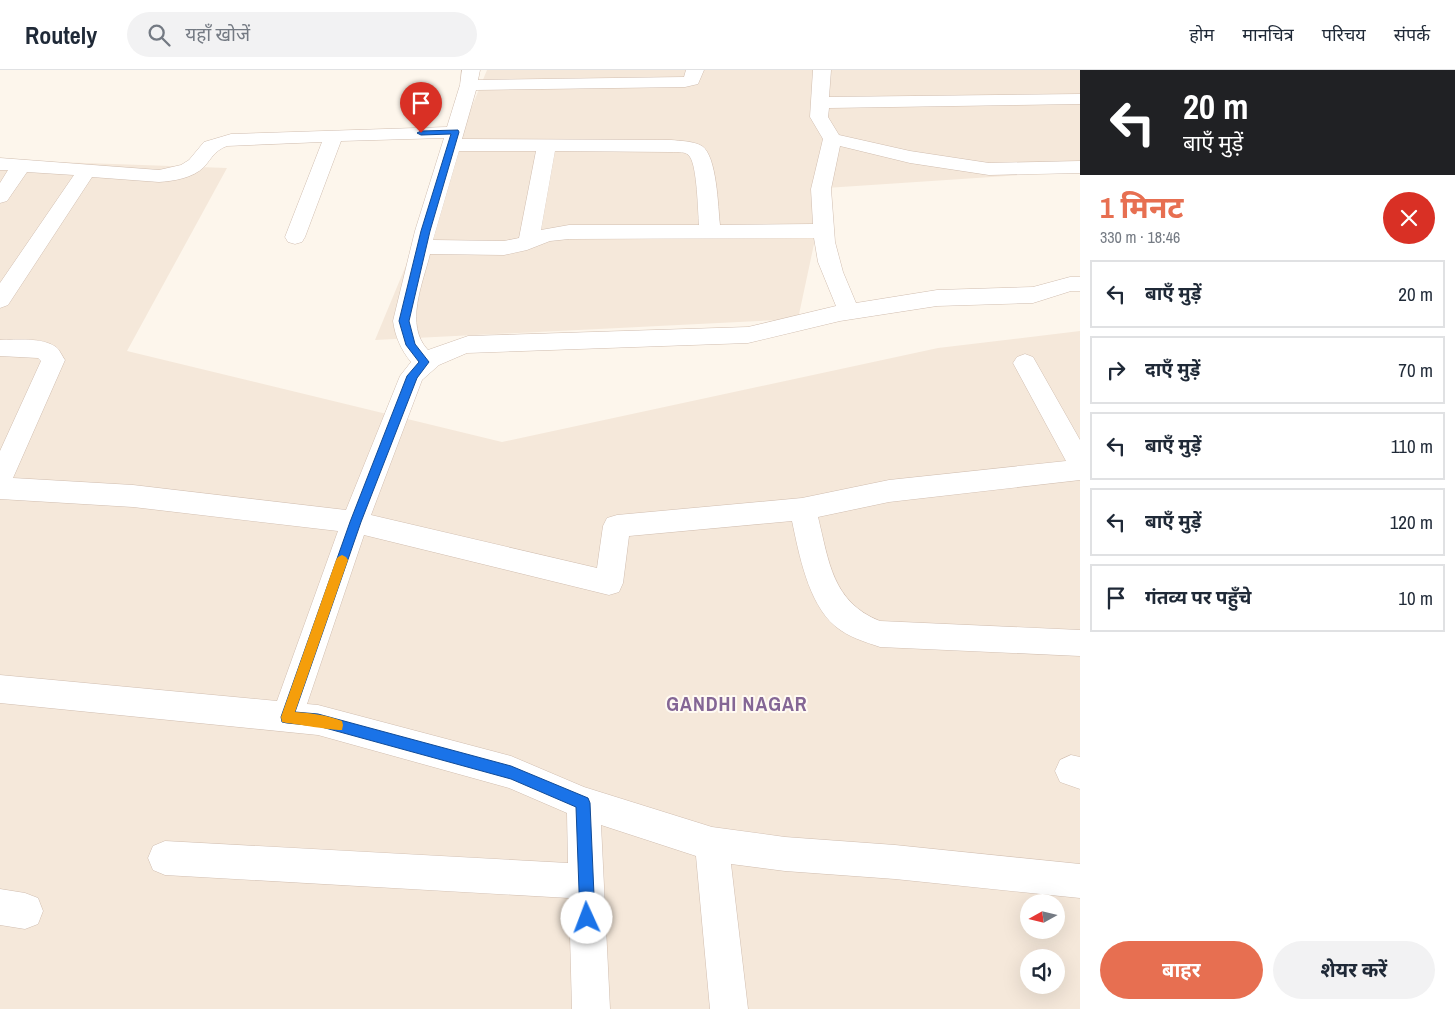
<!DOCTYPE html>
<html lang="hi">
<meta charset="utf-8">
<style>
:root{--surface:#fff;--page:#f2f2f3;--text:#1f2937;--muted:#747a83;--line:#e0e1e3;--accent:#e76f51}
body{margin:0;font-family:"Archivo Narrow","Noto Sans Devanagari",sans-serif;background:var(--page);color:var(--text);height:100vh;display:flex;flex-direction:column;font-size:19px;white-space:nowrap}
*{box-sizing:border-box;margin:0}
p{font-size:16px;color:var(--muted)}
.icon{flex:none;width:28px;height:28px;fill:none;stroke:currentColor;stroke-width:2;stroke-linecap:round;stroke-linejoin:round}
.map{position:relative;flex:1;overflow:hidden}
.side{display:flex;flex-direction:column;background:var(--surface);width:375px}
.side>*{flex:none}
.banner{background:#202124;color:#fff;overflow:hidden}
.needle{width:32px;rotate:262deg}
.fabs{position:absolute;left:1020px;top:824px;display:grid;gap:10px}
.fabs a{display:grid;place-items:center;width:45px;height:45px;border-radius:50%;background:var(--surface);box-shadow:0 5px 20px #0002;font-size:25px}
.pin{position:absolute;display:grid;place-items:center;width:42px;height:42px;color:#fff;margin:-51px -21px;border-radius:50% 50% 50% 0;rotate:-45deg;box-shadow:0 0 5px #0007}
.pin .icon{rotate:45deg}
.me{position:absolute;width:55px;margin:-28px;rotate:358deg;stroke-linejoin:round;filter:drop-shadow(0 0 4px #0008)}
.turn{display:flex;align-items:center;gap:18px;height:105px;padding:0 20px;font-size:22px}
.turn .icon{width:65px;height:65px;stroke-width:2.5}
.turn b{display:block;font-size:35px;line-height:42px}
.round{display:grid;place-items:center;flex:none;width:52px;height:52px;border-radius:26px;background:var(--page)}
.overview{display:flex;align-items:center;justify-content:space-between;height:85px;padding:0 20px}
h1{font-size:30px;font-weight:700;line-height:38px;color:var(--accent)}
.cta{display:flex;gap:10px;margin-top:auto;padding:10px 20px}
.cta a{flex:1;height:58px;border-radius:30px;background:var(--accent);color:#fff;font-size:20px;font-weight:700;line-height:58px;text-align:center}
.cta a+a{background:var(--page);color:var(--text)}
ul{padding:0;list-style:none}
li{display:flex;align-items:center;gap:15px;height:68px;margin:0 10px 8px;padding:0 10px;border:2px solid var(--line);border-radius:0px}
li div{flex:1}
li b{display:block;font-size:19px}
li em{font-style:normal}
header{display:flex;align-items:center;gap:30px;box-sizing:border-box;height:70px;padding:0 25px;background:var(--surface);border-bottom:1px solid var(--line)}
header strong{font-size:24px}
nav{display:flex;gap:28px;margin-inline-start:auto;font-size:18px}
.search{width:350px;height:45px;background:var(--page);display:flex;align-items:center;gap:12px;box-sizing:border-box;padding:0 18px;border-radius:28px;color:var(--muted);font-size:19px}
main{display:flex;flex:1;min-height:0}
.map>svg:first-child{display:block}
.residential{fill:#f5e8da;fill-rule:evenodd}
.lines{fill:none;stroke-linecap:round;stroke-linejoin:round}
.minor-casing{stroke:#d1beb0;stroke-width:1}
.minor{fill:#fff;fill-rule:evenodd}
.route{fill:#1a73e8;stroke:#114b97}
.slow{fill:#f59e0b}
.labels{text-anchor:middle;stroke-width:4;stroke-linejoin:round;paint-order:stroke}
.district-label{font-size:20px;font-weight:bold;letter-spacing:1px;fill:#846695;stroke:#fffaf3}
</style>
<header>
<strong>Routely</strong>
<div class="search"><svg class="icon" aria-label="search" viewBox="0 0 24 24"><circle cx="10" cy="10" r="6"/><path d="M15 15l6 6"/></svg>यहाँ खोजें</div>
<nav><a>होम</a><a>मानचित्र</a><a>परिचय</a><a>संपर्क</a></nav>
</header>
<main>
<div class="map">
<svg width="1080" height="939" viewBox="0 0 1080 939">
<rect width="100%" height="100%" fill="#fdf6ec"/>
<g class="residential">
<polygon points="487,0 1080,0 1080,101 826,118 798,249 375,270"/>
<path d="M0,90L227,98L127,281L502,372L938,278L1080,261V939H0ZM1029,832H1056V860H1029ZM1029,888H1056V915H1029Z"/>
</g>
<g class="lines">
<g class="minor-casing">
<g id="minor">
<path d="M462,0H480L478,10L684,7L686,0H704L698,14L685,17L476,20L462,69L671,70C681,71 693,71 702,76C717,86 718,137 720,155L813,154L811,119L823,69L810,47L813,0H831L829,27L1080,24V34L829,38L828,47L839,65L910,81L989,93L1080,91V103L989,105L910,93L840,76L831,119L835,172L843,202L856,233L937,220L1033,217L1070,207H1080V221H1071L1033,233L937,236L840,251L748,273L467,283L439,295L422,310L371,445L597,498L603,456L607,448L617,445L802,428L889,410L1066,391L1013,293L1017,287L1025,284L1033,287L1080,370V410L889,432L818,447C829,491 832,532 880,551L1080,560V586L880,577C865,572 848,567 835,556C808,533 799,484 792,451L629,466L623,513L619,522L609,525L364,465L307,634L318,635L511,686L584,717L712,757L785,767L895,775L1080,794V828L895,809L785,801L731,794L748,939H710L696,786L601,755L610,939H572L569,828L165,805L153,800L148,788L153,776L165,771L568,793L567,743L509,718L318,665L0,633V605L277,631L338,461L133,437L0,429V381L41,291L38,288L0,286V270C16,270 42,267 56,277C60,280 62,286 65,290L13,408L133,415L346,440L400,306L411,292C401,280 395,266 393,251L415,161L444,68L341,71L305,167L302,172L295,174L288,172L285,167L322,72L227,76C214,81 212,88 204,97C193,108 174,111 159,112L92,107L8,235L0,238V213L74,105L27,102L7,131L0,133V113L8,100H0V88L159,100L181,95L189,90L204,72L231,64L447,57L460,15ZM459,81H536L519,168L504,171L433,170ZM555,81L671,82C677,82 687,81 690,87C697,97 698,141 699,155H569L541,160ZM814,168L818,192L836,236L748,257L468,266L428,280C404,255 423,213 430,184L504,185L527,180L550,171L569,169Z"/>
<polygon points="1071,685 1080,687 1080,719 1060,712 1055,701 1060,690"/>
<polygon points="0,819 25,823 38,828 43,841 38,854 25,859 0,855"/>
</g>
</g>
<use href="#minor" class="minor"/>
</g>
<polygon class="route" points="458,60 459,62 430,161 409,251 415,274 429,292 417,308 361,452 295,642 318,644 511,696 588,728 590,733 595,848 592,853 587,855 582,853 580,848 576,737 511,709 318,656 287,653 282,652 281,647 350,452 407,306 419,292 406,275 399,251 421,161 451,64 421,65 417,63 421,61"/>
<path class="slow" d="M342,485L346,487L348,490L295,642C311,643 327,645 342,651L343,655L342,660C337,661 296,654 287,653L282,652L281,647L336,490L338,487Z"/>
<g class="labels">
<g class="district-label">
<text x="737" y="641">GANDHI NAGAR</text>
</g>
</g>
</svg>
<div class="fabs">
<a><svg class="needle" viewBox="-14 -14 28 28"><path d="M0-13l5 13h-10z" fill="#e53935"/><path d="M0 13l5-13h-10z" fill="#747a83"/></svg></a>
<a><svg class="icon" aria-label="sound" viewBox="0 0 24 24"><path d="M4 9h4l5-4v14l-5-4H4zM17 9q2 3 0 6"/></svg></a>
</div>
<div class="pin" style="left:421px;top:63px;background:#d93025"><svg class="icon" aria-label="arrive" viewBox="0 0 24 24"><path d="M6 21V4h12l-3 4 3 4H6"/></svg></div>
<svg class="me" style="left:587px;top:848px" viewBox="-20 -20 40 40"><circle r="19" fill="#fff"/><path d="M0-13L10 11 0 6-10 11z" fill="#1a73e8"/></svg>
</div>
<section class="side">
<div class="banner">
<div class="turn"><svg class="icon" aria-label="left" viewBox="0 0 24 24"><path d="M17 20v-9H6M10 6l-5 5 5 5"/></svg><div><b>20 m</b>बाएँ मुड़ें</div></div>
</div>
<div class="overview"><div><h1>1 मिनट</h1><p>330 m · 18:46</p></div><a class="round" style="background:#d93025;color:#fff"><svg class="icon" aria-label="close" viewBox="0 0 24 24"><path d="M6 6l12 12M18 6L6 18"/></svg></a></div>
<ul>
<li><svg class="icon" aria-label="left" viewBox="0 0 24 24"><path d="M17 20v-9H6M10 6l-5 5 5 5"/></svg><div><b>बाएँ मुड़ें</b></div><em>20 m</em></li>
<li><svg class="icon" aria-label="right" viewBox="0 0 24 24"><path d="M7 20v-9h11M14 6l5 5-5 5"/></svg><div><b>दाएँ मुड़ें</b></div><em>70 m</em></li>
<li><svg class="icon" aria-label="left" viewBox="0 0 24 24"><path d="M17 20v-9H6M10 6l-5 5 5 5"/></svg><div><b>बाएँ मुड़ें</b></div><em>110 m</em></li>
<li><svg class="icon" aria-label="left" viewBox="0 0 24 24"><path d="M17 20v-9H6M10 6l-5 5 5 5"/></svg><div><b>बाएँ मुड़ें</b></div><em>120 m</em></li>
<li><svg class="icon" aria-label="arrive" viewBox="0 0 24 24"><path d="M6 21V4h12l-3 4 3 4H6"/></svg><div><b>गंतव्य पर पहुँचे</b></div><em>10 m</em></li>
</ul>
<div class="cta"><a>बाहर</a><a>शेयर करें</a></div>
</section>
</main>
